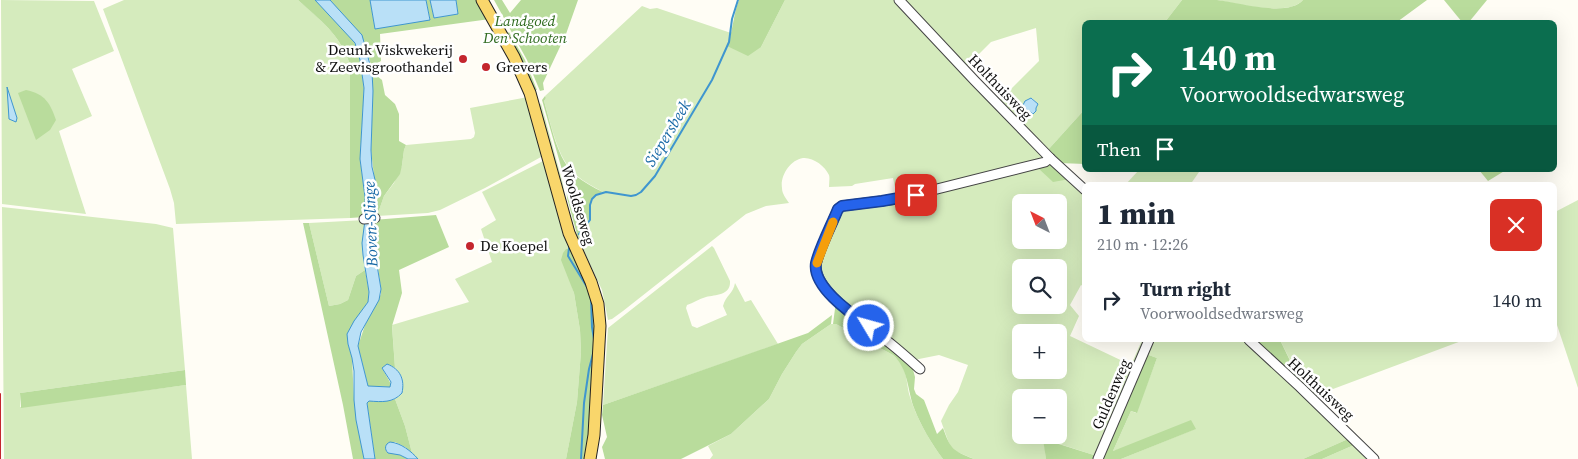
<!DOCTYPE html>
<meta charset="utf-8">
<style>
:root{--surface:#fff;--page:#f6f6f7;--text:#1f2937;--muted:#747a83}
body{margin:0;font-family:"Source Serif 4",serif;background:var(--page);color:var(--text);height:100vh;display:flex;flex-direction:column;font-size:19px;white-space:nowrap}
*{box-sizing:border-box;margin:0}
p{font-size:16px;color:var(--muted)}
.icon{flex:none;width:28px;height:28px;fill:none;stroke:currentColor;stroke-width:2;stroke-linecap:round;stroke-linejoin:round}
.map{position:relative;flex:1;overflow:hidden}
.side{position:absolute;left:1082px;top:182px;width:475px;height:160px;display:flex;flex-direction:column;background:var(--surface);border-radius:8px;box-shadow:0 5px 20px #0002}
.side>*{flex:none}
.top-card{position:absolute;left:1082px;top:20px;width:475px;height:152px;border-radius:8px;box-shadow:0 5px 20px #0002;background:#0b6e4f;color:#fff;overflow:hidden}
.needle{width:32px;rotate:318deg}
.fabs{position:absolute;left:1012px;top:194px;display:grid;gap:10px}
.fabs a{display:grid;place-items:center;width:55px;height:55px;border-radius:8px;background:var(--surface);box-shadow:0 5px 20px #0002;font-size:25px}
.pin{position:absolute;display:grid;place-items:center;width:42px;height:42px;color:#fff;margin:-21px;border-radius:10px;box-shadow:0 2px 8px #0006}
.me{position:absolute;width:55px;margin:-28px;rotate:307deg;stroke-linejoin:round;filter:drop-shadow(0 0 4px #0008)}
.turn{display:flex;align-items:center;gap:18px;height:105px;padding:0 15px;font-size:22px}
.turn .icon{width:65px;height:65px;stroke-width:2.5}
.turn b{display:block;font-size:35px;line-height:42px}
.then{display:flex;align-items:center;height:48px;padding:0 15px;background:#0003;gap:10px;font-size:19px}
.round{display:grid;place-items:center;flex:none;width:52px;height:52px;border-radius:8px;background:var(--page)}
.headline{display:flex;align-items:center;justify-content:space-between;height:85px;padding:0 15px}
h1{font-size:30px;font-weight:800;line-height:38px}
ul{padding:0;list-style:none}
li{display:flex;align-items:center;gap:15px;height:65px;padding:0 15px}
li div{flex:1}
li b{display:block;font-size:19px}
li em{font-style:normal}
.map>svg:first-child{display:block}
.green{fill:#d5ebbd;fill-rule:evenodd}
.forest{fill:#b9dc9c}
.water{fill:#b9e0f7;stroke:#3f96cf}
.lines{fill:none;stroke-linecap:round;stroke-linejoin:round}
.stream{stroke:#3f96cf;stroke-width:2}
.minor-casing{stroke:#444;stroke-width:11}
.major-casing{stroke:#222;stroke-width:13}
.minor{stroke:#fff;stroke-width:9}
.major{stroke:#f9d66b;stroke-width:11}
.rail{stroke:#c4262e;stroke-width:2}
.route-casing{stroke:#184099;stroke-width:12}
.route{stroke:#2563eb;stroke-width:9}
.slow{stroke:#f59e0b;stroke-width:9}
.poi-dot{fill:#c4262e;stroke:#fff;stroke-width:2}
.labels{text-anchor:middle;stroke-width:5;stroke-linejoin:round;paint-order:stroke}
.park-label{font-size:15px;font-style:italic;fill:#2f6b1f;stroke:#fff}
.poi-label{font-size:15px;fill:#111;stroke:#fff;text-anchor:start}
.street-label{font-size:15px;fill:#111;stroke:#fff}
.water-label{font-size:16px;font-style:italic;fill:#1768a6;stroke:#fff}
</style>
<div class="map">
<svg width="1578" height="459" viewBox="0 0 1578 459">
<rect width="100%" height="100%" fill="#fffdf5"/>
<g class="green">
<polygon points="1,0 94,1 114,51 72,69 92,116 59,131 86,214 2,204"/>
<path d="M124,0H298C320,19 340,35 350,64V218L176,224L174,203L170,189L103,9Z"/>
<path d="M785,0H897L1044,158L897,197L893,178L855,184L852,186L829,187C829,183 830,178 829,175C825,166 813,157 803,158C790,160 780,176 782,188C782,194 786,198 789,203L766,206L746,214L623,311L612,319L608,320L602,290L578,238C580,234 581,231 583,227C585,225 587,224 589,221C595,212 581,200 603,192C594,187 584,182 576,175C557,159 551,123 544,101L546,98L545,96L642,6L650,9L657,8L731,33L730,39L761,47Z"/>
<path d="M902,0H1182L1165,22H1085V109L1047,151L998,102L1039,61L1036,28L991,42L965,68ZM1032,98L1038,104L1036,108V111L1031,114L1026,109L1027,100Z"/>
<path d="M1217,0H1303C1288,17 1238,4 1217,0Z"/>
<polygon points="528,97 543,154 541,157 485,188 440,210 428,213 377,216 384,196 394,183 402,165 404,150 406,145 471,139 474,137 475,133 470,108"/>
<polygon points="541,103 563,184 565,197 576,239 599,287 606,320 602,318 576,246 537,109"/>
<polygon points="543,161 572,249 569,277 574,293 580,330 581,352 577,402 566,459 418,459 412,453 405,426 395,399 399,396 403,383 402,377 395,368 392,325 469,302 455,279 492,262 481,229 496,220 482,192"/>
<path d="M1037,167L1070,179L1085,192V287L1081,285L1070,305L1079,316L1070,336L1131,365L1142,340H1147L1097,456L1044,439L1046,459H974L955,451L950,446L941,421L949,405L958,392L968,365L939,355L914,360L846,307L822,279L819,261L841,209ZM1021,202H1059V240H1021ZM1021,268H1059V305H1021ZM1021,332H1059V370H1021ZM1021,398H1059V435H1021Z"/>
<polygon points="1139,170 1199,172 1190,185 1125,185"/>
<polygon points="1578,200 1578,388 1555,319 1555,212"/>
<polygon points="2,207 156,224 173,228 185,370 20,393 20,407 186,385 192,459 4,459"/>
<polygon points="365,220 362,249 365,270 356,276 348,300 340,304 329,306 309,223"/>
<path d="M712,246L714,248L730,281C731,295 716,295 706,297C699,299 693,303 687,305L686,308L692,326L697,328L727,315L723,306C726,295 733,294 735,283L745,302L751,300L778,344L603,405L608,328Z"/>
<path d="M831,324H836L893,355C909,370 905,379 910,397C916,417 930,442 943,459H710L713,455L708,446L731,434L769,399L782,374L796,352L802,344Z"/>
<polygon points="1151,340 1245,340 1348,439 1303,459 1121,459 1195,429 1113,451 1131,411 1136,413 1157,358 1146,354"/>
<polygon points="1280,340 1464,340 1317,395 1314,398 1296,381 1299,378"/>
<polygon points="1354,445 1368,459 1322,459"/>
</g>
<g class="forest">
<path d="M298,0H315L352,38L357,48L360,60L364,88L360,159L365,197V217L350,218V64C339,33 321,21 298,0Z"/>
<polygon points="330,0 370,0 375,29 430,19 426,0 430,0 434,18 458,14 456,0 479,0 490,19 380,34 381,61 374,65 371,65 364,41"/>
<polygon points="494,0 502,0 510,13 521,0 578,0 566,34 543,83 544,90 540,91 527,60"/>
<path d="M739,0H785L761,47L748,56L727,46C733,32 733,15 739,0Z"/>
<path d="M1182,0C1194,0 1206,0 1217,0C1238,2 1287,18 1303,0H1427L1397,22H1165Z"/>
<polygon points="1444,0 1487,0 1469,22 1462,22"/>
<polygon points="509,32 525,60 537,90 531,89 505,36"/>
<polygon points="372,72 382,80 385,95 395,104 399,114 399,141 406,145 404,150 402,165 400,174 384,196 377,216 373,217 374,176 371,150 373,91"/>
<path d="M26,90C45,94 50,103 56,120L50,130L36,140L18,93Z"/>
<path d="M545,96L546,98L544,101C551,124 557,160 576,176C584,182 594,188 603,192C581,200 595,212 589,221C588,224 585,225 583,227C581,231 580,234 578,238L567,198L566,184L542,100Z"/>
<polygon points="1085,109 1085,164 1059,163 1047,151"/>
<polygon points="1052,163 1070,179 1053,182 1037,167"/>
<polygon points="1479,170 1506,170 1488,181"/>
<polygon points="436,215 449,247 399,270 402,293 392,326 395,368 390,365 382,368 391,384 390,387 388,387 368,386 358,346 365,325 381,294 381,289 375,248 373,220"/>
<polygon points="303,223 309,223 329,306 340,304 348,300 356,276 365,270 369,292 368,302 363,309 348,344 352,358 354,400 364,459 353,459 343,405"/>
<polygon points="566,249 572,249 589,287 597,314 587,459 566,459 577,402 581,352 580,330 574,293 561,260 563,253"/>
<path d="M836,301L912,366L915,377L914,389L916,394L924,400L937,434L943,428C951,450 952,450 974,459H943C931,443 921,426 914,408C907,389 909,370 893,355L836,324H833Z"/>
<polygon points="832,315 831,324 802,344 796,352 782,374 769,399 731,434 681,459 605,459 602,447 607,437 602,415 603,405 808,333"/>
<polygon points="1252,340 1280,340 1299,379 1296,381"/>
<polygon points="1146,354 1157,358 1137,413 1131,411 1113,451 1191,420 1196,429 1121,459 1100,459"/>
<polygon points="185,370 186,385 21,408 20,393"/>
<polygon points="395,399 405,426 412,453 405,447 395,442 386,445 386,451 400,455 408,459 375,459 367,403 369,401 389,401"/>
<polygon points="1043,439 1097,456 1095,459 1046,459"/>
<polygon points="1348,439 1354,445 1322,459 1303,459"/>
</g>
<g class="water">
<path d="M315,0H330L362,35L372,72L373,91L371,150L372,167L376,184L373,203V227L376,259L381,289L379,300L361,332L358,346L368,386L390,387L391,382L382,368L387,364C400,369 405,379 402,393C393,403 382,402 369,401L367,403L375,459H364L356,420L354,400V371L352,358L348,344L347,334L354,321L368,302L369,292L363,255L362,243L365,220V197L360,159L364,88L360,60L355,43Z"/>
<polygon points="370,0 426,0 430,20 375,29"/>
<polygon points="430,0 456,0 458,14 434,18"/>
<polygon points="7,87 17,118 16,122 9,119"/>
<polygon points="1031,98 1038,104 1036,108 1036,111 1033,114 1026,109 1023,105 1025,101"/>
<path d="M390,442C401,443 411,451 418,459H408L400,455L388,453C384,449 385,444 390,442Z"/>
</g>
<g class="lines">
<g class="stream">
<polyline points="579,234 590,220 590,205 592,199 596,195 606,192 631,196 636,195 641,192 655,176 712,80 729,42 732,19 738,0"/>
<polyline points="569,248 568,256 587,287"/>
<polyline points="591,299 592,327 594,339"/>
<polyline points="581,459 584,403 589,369 593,354"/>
</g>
<g class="minor-casing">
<g id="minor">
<polyline points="899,0 975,81 1050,158 1085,190"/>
<polyline points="364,219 375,218"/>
<polyline points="1249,340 1300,387 1374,459"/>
<path d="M920,369C911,361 901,352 891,344C872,328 815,293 816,266C817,254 833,222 838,209L842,206L897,199L1045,162L1050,158"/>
<polyline points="1098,459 1149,340"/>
</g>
</g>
<g class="major-casing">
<polyline id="major" points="482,0 514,57 530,93 569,233 591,282 598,304 600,326 594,435 590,459"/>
</g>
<use href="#minor" class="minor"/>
<use href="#major" class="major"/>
<polyline class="rail" points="0,394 0,459"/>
</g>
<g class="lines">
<g class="route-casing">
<path id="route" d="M869,326C852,314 812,287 816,263C819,249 832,224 838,209L842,206L882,201L916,195"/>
</g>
<use href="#route" class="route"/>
<polyline class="slow" points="817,263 833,222"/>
</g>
<g class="poi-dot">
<circle cx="463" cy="59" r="5"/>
<circle cx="486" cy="67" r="5"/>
<circle cx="470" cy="246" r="5"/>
</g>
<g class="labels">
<g class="park-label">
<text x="525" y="26">Landgoed<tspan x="525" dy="17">Den Schooten</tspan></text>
</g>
<g class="poi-label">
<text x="453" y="55" text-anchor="end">Deunk Viskwekerij<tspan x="453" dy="17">&amp; Zeevisgroothandel</tspan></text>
<text x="496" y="72">Grevers</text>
<text x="480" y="251">De Koepel</text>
</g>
<g class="street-label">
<text transform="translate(1000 87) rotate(46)" y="5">Holthuisweg</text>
<text transform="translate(578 205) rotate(73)" y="5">Wooldseweg</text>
<text transform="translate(1321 389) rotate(43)" y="5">Holthuisweg</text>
<text transform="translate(1111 394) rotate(-67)" y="5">Guldenweg</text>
</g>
<g class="water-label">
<text transform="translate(667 133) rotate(-59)" y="6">Siepersbeek</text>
<text transform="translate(370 224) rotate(-92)" y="6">Boven-Slinge</text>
</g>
</g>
</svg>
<div class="fabs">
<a><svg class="needle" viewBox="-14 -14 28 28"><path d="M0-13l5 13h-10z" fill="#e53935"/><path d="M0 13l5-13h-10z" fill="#747a83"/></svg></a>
<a><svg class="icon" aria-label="search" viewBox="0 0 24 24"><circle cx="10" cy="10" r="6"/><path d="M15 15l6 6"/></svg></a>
<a>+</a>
<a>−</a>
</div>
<div class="pin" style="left:916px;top:195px;background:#d93025"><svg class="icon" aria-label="arrive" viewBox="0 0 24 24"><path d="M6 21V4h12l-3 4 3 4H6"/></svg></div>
<svg class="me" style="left:869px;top:326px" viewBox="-20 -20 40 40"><circle r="17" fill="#2563eb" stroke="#fff" stroke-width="3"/><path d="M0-11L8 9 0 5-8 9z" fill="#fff"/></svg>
<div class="top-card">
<div class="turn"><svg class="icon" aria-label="right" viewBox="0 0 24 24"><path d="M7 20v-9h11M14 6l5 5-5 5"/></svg><div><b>140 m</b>Voorwooldsedwarsweg</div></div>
<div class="then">Then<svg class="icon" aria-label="arrive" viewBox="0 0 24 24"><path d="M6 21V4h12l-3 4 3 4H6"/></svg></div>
</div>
<section class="side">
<div class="headline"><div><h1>1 min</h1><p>210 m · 12:26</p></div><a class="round" style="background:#d93025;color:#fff"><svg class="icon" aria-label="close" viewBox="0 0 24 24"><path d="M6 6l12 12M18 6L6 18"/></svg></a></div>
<ul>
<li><svg class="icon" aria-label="right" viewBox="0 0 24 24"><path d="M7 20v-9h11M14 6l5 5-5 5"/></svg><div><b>Turn right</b><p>Voorwooldsedwarsweg</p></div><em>140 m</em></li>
</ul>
</section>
</div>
